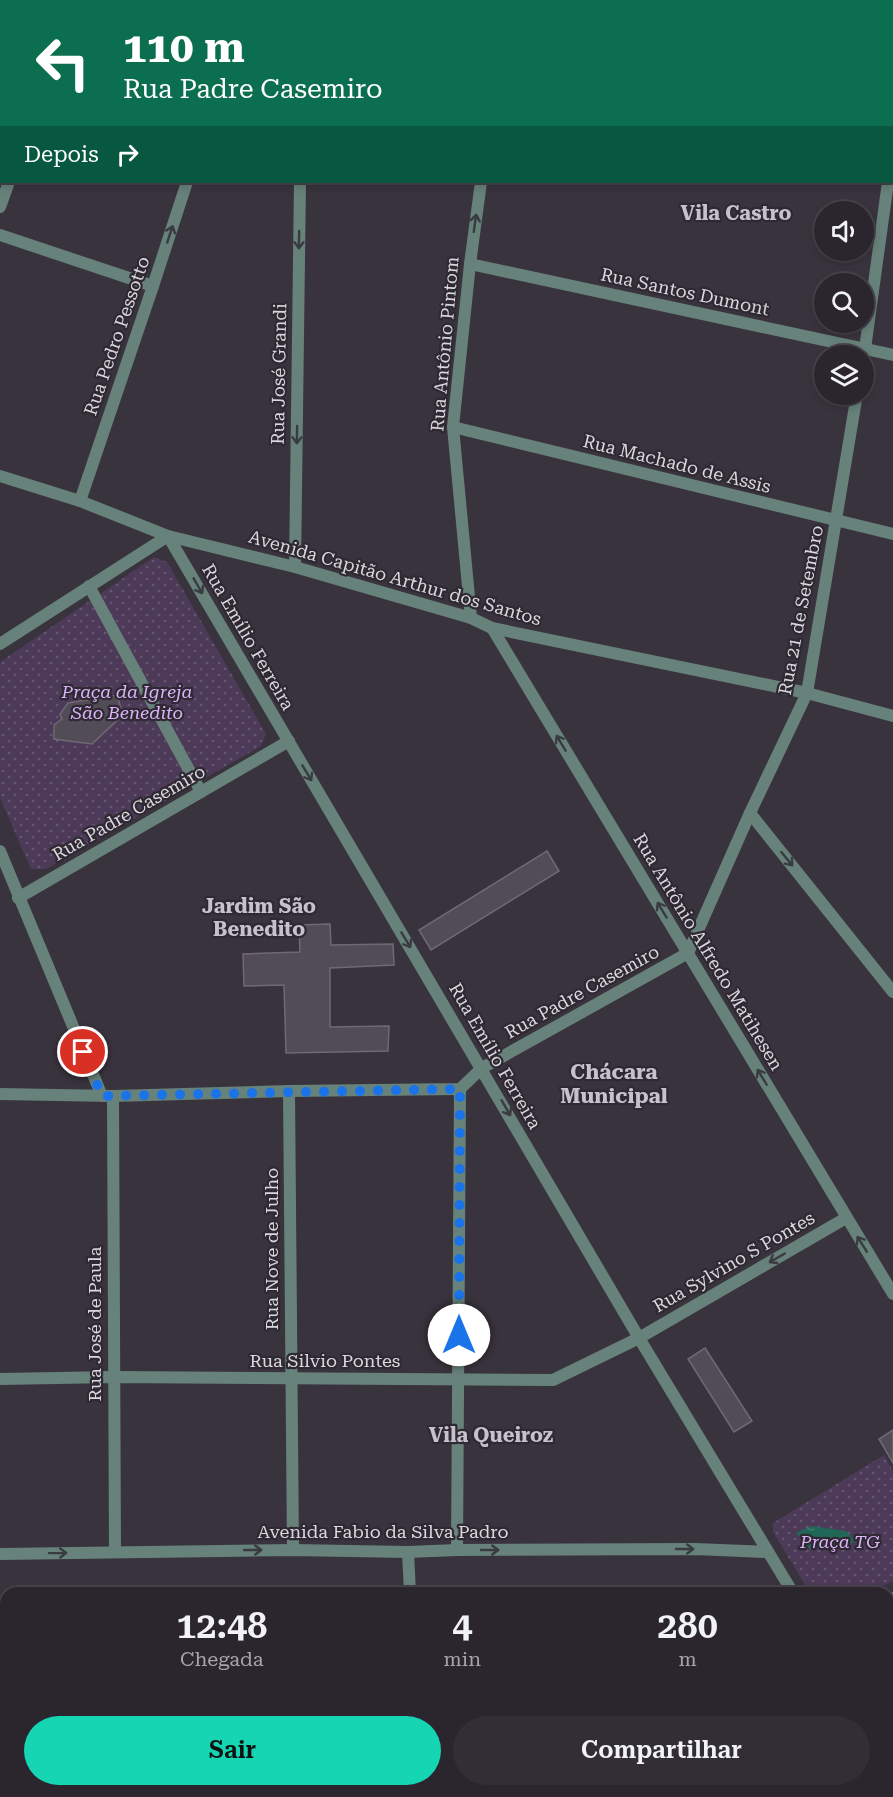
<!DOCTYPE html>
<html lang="pt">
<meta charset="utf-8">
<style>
:root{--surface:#2b262e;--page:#332e36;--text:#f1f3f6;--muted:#a6a5aa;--line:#47434a;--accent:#15d5b3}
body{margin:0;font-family:"Roboto Serif",serif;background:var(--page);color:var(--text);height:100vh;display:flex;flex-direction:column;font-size:22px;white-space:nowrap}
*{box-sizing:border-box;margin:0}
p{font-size:20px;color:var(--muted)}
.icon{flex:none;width:33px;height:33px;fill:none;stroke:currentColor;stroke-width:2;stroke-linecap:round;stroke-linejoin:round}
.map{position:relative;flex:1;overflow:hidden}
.side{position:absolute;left:0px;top:1587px;width:894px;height:210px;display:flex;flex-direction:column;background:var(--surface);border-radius:18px 18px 0 0;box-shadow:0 3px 9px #0003,0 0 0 2px var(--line)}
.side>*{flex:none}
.guide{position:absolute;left:0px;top:0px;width:894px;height:183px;box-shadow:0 3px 9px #0003,0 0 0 2px var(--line);background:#0b6e4f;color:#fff;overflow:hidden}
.controls{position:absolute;left:814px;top:201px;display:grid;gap:12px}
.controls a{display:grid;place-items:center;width:60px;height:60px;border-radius:50%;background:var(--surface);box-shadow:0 3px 9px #0003,0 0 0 2px var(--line);font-size:30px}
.pin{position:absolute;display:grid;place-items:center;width:51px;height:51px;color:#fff;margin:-26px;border:3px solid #fff;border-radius:50%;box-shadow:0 2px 6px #0007}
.me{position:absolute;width:66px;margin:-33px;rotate:0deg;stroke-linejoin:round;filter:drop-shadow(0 0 4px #0008)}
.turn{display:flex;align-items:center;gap:21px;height:126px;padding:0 24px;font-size:27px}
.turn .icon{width:78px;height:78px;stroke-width:2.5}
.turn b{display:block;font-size:42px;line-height:51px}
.then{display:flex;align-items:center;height:57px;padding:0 24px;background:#0003;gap:12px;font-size:22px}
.eta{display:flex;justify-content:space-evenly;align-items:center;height:102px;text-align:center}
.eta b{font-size:36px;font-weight:600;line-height:42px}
.action{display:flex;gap:12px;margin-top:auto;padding:12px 24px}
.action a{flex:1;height:69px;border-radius:36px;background:var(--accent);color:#111;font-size:24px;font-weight:600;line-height:69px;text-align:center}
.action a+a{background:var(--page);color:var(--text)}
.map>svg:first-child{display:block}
.park{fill:url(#park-dots)}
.water{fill:url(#water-ripples)}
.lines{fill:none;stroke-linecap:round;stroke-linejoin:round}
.stream{stroke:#216758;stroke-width:4.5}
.building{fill:#524c56;stroke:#706975;stroke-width:1.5}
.street{stroke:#67827a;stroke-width:12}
.secondary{stroke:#82ada1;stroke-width:12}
.oneway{stroke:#393b41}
.route{stroke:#1a73e8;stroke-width:10;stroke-dasharray:0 18}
.labels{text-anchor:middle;stroke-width:4.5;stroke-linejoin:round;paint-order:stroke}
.street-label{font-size:18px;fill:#dbd7de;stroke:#2e2933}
.park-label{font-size:18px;font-style:italic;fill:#dbb3f8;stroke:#2e2933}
.neighbourhood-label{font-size:20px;font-weight:bold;fill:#c7c0cd;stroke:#2e2933}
.quarter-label{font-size:21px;font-weight:bold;fill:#c7c0cd;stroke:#2e2933}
</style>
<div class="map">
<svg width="893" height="1797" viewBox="0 0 893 1797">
<defs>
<pattern id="park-dots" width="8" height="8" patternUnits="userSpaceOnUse" patternTransform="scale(1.5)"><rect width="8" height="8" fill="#4c3a58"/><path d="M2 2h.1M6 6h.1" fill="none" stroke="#655670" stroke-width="1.8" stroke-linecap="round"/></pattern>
<pattern id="water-ripples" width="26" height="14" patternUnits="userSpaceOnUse" patternTransform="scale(1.5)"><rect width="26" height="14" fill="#216758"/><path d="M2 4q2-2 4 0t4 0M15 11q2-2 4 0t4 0" fill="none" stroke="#417c70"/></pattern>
</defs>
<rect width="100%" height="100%" fill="#39333d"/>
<g class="park">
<polygon points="154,557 167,562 266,734 261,746 46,869 31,869 0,798 0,662"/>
<polygon points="884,1455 893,1471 893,1581 871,1593 810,1593 773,1532 773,1523"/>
</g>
<polygon class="water" points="811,1526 846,1531 856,1542 810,1549 796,1533"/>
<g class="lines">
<g class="stream">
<polyline points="456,0 477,2"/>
<polyline points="892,82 893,82"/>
</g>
</g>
<g class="building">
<polygon points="117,695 123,715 92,744 54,739 54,725 62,719 60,714 68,703"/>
<polygon points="547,851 559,871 431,950 419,930"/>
<polygon points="330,924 331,945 393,944 394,965 330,968 330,1027 389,1026 388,1051 286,1053 284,985 244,986 243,954 300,952 299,925"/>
<polygon points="705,1348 752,1421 734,1432 688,1359"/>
<polygon points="893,1430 893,1463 879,1439"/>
</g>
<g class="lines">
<g class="street">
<polyline points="69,2 69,0"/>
<polyline points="892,147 893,143"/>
<polyline points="0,207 9,182"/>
<polyline points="0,235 153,286"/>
<polyline points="470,264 893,355"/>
<polyline points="864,356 888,182"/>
<polyline points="453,427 893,534"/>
<polyline points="0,476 80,501 168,536 295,567 471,618 492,628 807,693 893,716"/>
<polyline points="80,501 153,286 187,182"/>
<polyline points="295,567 300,182"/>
<polyline points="89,586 201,792"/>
<polyline points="471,618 453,427 470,264 481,182"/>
<polyline points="492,628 893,1294"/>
<polyline points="0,644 168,536 639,1338 793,1593"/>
<polyline points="750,813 893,992"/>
<polyline points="0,851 102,1096"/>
<polyline points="18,898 289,741"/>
<polyline points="289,1091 293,1550"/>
<polyline points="0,1094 113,1096 289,1091 460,1089 482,1068 688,953 750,813 807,693 857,394"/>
<polyline points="113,1096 115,1551"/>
<polyline points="0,1379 113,1377 553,1380 639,1338 846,1218"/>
<polyline points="457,1550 460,1089"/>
<polyline points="408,1552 410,1593"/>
<polyline points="0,1554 293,1550 408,1552 457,1550 695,1549 767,1552"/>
<polyline points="888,1600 893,1598"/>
<polyline points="0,1722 6,1722"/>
<polyline points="888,1756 893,1765"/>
<polyline points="56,1791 59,1797"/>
<polyline points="253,1791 256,1797"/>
<polyline points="459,1791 463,1797"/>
<polyline points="660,1791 664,1797"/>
<polyline points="884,1797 893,1792"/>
</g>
<g class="secondary">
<polyline points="235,0 241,2"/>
<polyline points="778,0 784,2"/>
<polyline points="892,35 893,35"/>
<polyline points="892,127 893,127"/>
</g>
</g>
<defs><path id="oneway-shaft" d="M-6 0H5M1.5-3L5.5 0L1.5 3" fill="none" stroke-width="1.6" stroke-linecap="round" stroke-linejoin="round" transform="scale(1.5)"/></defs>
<g class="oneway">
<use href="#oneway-shaft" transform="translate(475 223) rotate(-82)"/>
<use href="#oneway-shaft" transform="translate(170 234) rotate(-72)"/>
<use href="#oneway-shaft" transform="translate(299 240) rotate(91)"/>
<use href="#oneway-shaft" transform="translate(297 435) rotate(91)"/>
<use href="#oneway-shaft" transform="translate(198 586) rotate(60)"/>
<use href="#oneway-shaft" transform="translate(561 743) rotate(-121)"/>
<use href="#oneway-shaft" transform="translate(307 773) rotate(59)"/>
<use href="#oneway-shaft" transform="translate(787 859) rotate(51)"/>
<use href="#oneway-shaft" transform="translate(662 910) rotate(-121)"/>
<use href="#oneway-shaft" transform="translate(406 940) rotate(59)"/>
<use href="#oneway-shaft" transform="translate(762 1077) rotate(-121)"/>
<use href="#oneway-shaft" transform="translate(506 1108) rotate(60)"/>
<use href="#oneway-shaft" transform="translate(862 1244) rotate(-122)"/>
<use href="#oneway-shaft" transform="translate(777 1258) rotate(150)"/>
<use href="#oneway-shaft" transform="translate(685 1549)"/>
<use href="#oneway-shaft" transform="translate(253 1550)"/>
<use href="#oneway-shaft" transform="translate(490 1550)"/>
<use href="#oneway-shaft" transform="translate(58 1553) rotate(-1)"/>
</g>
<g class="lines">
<polyline class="route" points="83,1052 102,1096 460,1089 459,1335"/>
</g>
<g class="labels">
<g class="street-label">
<text transform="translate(685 292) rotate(12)" y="6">Rua Santos Dumont</text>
<text transform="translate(117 336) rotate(-71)" y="6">Rua Pedro Pessotto</text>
<text transform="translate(445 344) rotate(-85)" y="6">Rua Antônio Pintom</text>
<text transform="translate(279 374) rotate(-89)" y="6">Rua José Grandi</text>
<text transform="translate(677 464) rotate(14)" y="6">Rua Machado de Assis</text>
<text transform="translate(395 578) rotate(16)" y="6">Avenida Capitão Arthur dos Santos</text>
<text transform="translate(801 610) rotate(-79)" y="6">Rua 21 de Setembro</text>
<text transform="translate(248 637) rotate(60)" y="6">Rua Emílio Ferreira</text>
<text transform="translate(129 813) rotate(-30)" y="6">Rua Padre Casemiro</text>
<text transform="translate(708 952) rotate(59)" y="6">Rua Antônio Alfredo Matihesen</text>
<text transform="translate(582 992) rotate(-29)" y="6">Rua Padre Casemiro</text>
<text transform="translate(495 1056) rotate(60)" y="6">Rua Emílio Ferreira</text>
<text transform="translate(272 1249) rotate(-90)" y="6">Rua Nove de Julho</text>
<text transform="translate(734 1262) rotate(-30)" y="6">Rua Sylvino S Pontes</text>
<text transform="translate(95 1324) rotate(-90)" y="6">Rua José de Paula</text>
<text x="325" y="1367">Rua Silvio Pontes</text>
<text x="383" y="1538">Avenida Fabio da Silva Padro</text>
</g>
<g class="park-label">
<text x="127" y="698">Praça da Igreja<tspan x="127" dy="21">São Benedito</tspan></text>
<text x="840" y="1548">Praça TG</text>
</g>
<g class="neighbourhood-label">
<text x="736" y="220">Vila Castro</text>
<text x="259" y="913">Jardim São<tspan x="259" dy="23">Benedito</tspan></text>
<text x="491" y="1442">Vila Queiroz</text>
</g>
<g class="quarter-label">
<text x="614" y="1079">Chácara<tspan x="614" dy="24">Municipal</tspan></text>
</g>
</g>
</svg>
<div class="controls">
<a><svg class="icon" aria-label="sound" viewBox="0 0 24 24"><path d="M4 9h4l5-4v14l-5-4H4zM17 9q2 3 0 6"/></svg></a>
<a><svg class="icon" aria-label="search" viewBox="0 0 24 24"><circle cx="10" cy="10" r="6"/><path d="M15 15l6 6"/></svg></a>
<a><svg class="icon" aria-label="layers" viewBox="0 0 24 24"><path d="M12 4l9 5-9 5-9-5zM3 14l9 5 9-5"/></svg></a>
</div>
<div class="pin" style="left:83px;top:1052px;background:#d93025"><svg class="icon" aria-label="arrive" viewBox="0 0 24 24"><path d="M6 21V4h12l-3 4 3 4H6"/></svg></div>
<svg class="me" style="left:459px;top:1335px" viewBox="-20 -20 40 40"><circle r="19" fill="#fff"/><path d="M0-13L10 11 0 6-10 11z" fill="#1a73e8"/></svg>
<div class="guide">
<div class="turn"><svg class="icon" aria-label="left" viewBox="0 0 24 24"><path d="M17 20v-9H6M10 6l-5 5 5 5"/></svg><div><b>110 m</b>Rua Padre Casemiro</div></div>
<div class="then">Depois<svg class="icon" aria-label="right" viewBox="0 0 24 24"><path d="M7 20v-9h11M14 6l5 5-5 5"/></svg></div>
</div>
<section class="side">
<div class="eta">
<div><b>12:48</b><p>Chegada</p></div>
<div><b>4</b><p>min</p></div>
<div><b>280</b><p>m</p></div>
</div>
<div class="action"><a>Sair</a><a>Compartilhar</a></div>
</section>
</div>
